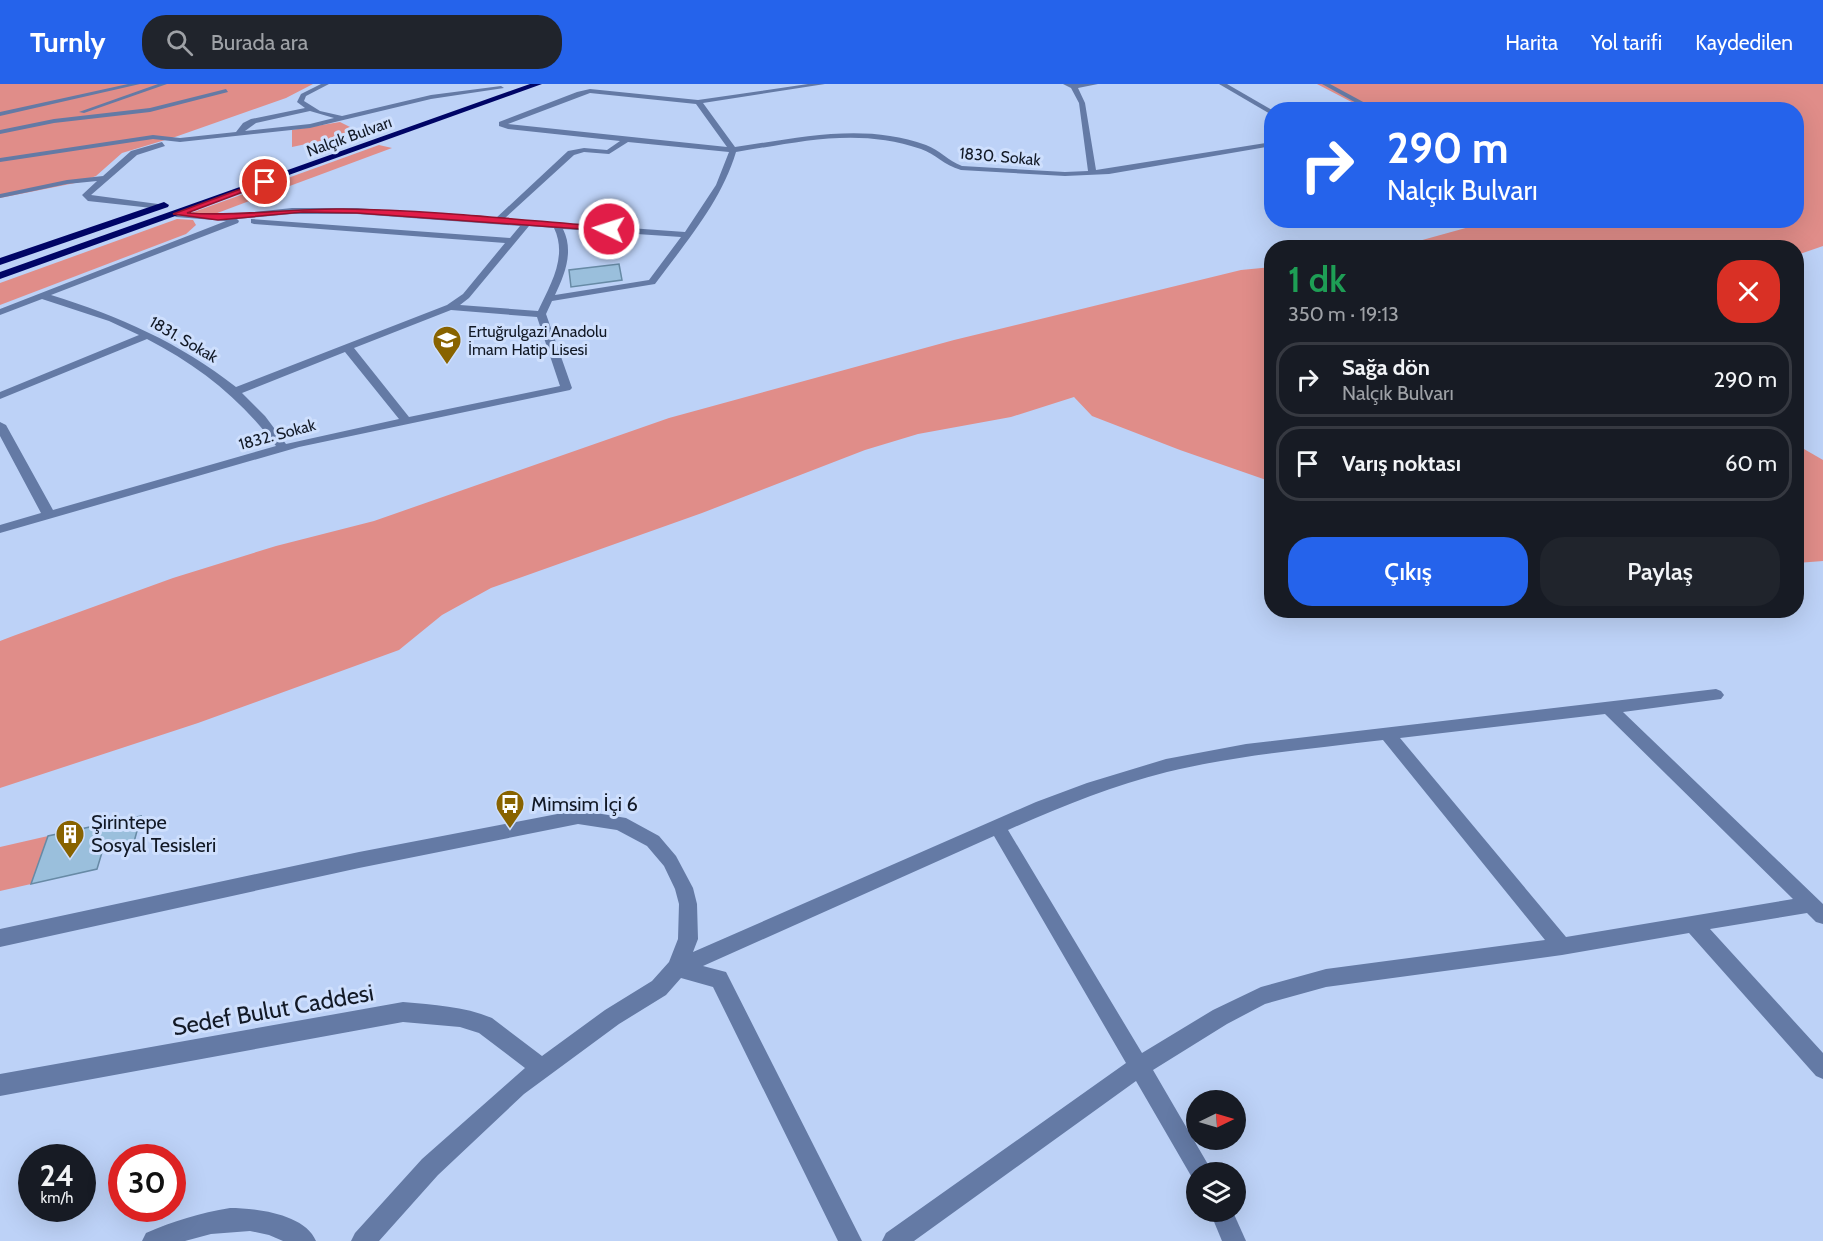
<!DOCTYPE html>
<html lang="tr">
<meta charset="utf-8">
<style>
:root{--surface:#171b24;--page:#20242c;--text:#f1f3f6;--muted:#9ea1a6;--line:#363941;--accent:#2563eb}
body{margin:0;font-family:Cabin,sans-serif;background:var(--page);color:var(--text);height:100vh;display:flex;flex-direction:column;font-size:22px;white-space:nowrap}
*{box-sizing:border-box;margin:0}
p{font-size:20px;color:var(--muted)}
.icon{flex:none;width:33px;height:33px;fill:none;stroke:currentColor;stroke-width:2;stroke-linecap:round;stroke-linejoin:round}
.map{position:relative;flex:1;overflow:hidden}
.drawer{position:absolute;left:1264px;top:156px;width:540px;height:378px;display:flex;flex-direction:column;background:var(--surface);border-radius:24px;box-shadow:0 6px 24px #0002}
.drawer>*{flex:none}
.banner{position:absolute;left:1264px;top:18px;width:540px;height:126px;border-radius:24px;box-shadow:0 6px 24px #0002;background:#2563eb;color:#fff;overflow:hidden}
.needle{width:39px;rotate:85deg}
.buttons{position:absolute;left:1186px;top:1006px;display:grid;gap:12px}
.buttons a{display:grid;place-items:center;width:60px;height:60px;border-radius:50%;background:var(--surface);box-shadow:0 6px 24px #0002;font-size:30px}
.speed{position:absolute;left:18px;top:1060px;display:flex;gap:12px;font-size:30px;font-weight:700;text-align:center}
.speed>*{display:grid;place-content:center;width:78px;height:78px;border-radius:50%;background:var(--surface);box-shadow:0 6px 24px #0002;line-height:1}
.speed small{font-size:15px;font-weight:400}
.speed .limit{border:9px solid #d22;background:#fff;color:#111}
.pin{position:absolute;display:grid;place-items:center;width:51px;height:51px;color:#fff;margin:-26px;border:3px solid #fff;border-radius:50%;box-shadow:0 2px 6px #0007}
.me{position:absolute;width:66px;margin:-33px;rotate:274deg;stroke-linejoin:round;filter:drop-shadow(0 0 4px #0008)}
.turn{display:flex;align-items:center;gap:21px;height:126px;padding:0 24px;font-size:27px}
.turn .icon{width:78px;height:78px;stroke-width:2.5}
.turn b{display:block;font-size:42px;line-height:51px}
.round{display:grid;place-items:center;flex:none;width:63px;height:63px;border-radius:24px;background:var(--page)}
.overview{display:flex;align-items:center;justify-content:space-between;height:102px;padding:0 24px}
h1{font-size:36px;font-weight:600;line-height:45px;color:#1e9e55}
.action{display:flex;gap:12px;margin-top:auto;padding:12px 24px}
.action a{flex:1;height:69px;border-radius:24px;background:var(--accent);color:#fff;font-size:24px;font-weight:600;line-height:69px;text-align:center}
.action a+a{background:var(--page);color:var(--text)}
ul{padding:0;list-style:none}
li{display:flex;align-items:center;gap:18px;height:75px;margin:0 12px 9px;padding:0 12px;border:3px solid var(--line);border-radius:24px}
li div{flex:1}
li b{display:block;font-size:22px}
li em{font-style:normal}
header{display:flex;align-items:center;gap:36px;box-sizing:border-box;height:84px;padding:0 30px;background:var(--accent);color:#fff}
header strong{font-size:28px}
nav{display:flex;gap:33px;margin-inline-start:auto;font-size:21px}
.search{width:420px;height:54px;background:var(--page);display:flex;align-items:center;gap:15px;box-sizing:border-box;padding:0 21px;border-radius:24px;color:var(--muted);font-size:22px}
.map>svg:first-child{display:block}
.green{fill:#e08d89}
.building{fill:#9abfdc;stroke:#678aa5;stroke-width:1.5}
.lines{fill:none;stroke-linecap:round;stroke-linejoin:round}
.minor{fill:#647aa5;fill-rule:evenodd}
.highway{fill:#000566;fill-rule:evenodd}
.route{fill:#e11d48;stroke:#92132f;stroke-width:1.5}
.labels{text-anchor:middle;stroke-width:6;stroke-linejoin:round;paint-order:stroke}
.far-street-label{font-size:16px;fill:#121926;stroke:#cedffd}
.far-poi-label{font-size:16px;fill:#121926;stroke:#cedffd;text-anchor:start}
.poi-label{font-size:20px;fill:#121926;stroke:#cedffd;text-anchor:start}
.near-street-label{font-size:24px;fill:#121926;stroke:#cedffd}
</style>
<header>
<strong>Turnly</strong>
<div class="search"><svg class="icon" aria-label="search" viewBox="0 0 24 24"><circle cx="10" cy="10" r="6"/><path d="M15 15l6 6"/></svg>Burada ara</div>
<nav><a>Harita</a><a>Yol tarifi</a><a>Kaydedilen</a></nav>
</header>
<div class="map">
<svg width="1823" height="1157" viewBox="0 0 1823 1157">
<rect width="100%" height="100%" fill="#bdd2f7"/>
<g class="green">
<polygon points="0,0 313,0 286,14 175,53 122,69 96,92 80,98 0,114"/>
<polygon points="1317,0 1823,0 1823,162 1797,171 1797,164 1397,163 1491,137 1797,136 1797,26 1365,25"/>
<polygon points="340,38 356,46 325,56 292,63 292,46"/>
<polygon points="379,61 392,64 212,131 191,129"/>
<polygon points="177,135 193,136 196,141 186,150 0,221 0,199"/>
<polygon points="1272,183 1272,398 1180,366 1092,332 1074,313 1011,333 918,350 865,366 702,429 491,504 442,531 399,566 198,639 0,704 0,557 13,552 173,494 276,462 374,437 669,334 954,256 1241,186"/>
<polygon points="1797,361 1823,376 1823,477 1797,479"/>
<polygon points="48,752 31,800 0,807 0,763"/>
</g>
<g class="building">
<polygon points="619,180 622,196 571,203 569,186"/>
<polygon points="141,732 134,758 103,765 97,785 31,800 48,752"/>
</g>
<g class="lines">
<g class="minor">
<polygon points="128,0 140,0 0,32 0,28"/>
<polygon points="158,0 167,0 84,29 79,28"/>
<path d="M321,0H329L306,12L304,17L320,27L342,32L431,11L501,2L504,4L431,15L310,44L180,58L153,55L0,78V74L153,51L180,54L236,48L243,39L251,35L305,24L297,18L301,10ZM310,27L334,34L310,40L245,47L256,39Z"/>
<path d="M808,0H825L703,19L735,63C799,54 863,38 926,61C940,66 948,77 962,82L1065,88L1088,87L1079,19L1071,4L1063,0H1098L1078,4L1085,19L1096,86L1272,58V62L1109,90L1065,92L961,86C943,81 936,70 921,65C857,43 800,58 736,68C721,118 686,158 655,200L552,217L546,230L572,304L570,306L299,363L0,449V441L41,429L0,352V338L6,341L53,426L276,362C241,315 199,282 147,255L0,315V308L139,251L109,237L42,215L0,231V225L226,137L176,133L172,130L173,128L218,132L292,124H357L495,135L568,67L584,64L607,66L620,57L508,45L499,42V38L577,8L590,5L698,16ZM590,9L696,20L727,63L508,40ZM628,58L729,68L716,101L685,148L504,135L574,71L584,68L609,70ZM292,130H357L520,142L510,154L251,135V139L254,140L505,159L463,210L447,221L236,303C180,259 119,232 51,211L238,139L239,137L237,135ZM529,142L554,144C568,173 550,201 538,227L460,221L469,214ZM563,145L681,153L649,196L555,211C565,190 574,167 563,145ZM451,226L537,233L560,302L409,333L354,264ZM345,268L399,335L286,360L265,332L242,309Z"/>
<polygon points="1219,0 1227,0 1272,26 1272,31"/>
<polygon points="1322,0 1330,0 1378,26 1369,26"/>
<polygon points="226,5 228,8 150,28 54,39 0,50 0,46 54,35 150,24"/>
<polygon points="162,58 165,62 137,71 91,111 158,120 162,123 161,125 88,117 82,111 97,97 67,100 0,114 0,110 67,96 103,92 131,67"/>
<path d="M1716,605L1721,607L1724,611L1721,615L1623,628L1823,820V840L1816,838L1807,829L1710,845L1823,969V995L1816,992L1689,849L1562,871L1326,903L1265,920L1227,940L1153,986L1213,1089H1197V1098L1194,1097L1136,997L914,1157H882L886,1149L1126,979L994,752L703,882L726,888L862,1157H838L713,903L681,894L666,911L619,940L524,1010L438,1091L379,1157H351L355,1149L422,1075L525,984L479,949L460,943L403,938L0,1012V990L403,918C434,921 463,922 492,934L542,972L605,926L652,897L669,878L678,855L679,820L675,805L664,782L647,762L617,746L578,740L359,784L0,863V845L359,768L578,726L626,734L659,752L676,772L693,804L697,820L698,855L693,868L1036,718L1087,699L1166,675L1246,660ZM1605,630L1793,815L1566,853L1400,654ZM1383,656L1545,856L1326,885L1261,903L1213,926L1142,969L1008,746C1060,723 1112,702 1167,688C1237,671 1310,665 1383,656Z"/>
<path d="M230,1124C256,1124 305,1130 316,1157H283L269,1151L250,1147L211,1150L185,1157H142L146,1149C173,1137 200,1129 230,1124Z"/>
<polygon points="1210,1128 1233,1128 1246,1157 1222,1157"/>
</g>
<g class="highway">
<polygon points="530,0 542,0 0,195 0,188"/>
<polygon points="164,118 169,121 168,123 0,181 0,174"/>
</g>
</g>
<path class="route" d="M265,96L267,99L187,129C239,133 291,124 343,125C431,126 520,136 609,143L613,145L609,147L357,129L303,128L218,136L173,130Z"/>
<defs>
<g id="school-pin" transform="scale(1.5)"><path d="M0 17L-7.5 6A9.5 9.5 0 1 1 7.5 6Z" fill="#886300" stroke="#cedffd"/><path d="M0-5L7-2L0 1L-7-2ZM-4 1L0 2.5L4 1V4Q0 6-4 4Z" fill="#fff"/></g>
<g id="bus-pin" transform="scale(1.5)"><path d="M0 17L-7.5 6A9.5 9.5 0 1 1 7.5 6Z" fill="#886300" stroke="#cedffd"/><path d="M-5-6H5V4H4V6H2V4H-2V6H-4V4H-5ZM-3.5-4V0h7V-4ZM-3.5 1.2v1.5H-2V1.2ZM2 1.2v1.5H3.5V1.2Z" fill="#fff"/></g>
<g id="building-pin" transform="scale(1.5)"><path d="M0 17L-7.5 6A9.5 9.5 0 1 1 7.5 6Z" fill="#886300" stroke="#cedffd"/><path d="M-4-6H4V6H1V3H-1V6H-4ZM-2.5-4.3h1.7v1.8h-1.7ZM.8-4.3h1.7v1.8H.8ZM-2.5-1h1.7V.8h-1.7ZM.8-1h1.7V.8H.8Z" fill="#fff"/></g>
</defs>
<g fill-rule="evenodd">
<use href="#school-pin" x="447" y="256"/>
<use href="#bus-pin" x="510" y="720"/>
<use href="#building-pin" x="70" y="750"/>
</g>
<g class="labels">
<g class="far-street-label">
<text transform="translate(349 52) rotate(-20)" y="6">Nalçık Bulvarı</text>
<text transform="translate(1000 72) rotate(5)" y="6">1830. Sokak</text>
<text transform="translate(184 255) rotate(30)" y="6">1831. Sokak</text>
<text transform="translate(277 350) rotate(-15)" y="6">1832. Sokak</text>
</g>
<g class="far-poi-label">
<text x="468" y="253">Ertuğrulgazi Anadolu<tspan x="468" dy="18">İmam Hatip Lisesi</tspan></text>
</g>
<g class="poi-label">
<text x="531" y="727">Mimsim İçi 6</text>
<text x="91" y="745">Şirintepe<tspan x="91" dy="23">Sosyal Tesisleri</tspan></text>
</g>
<g class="near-street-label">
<text transform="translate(273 926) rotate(-10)" y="8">Sedef Bulut Caddesi</text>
</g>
</g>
</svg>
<div class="buttons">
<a><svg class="needle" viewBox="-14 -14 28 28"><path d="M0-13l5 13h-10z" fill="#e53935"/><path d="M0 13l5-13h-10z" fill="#9ea1a6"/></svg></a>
<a><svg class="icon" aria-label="layers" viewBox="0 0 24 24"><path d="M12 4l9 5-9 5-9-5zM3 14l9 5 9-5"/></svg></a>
</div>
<div class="speed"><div>24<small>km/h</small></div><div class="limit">30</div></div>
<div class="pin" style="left:265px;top:98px;background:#d93025"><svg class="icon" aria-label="arrive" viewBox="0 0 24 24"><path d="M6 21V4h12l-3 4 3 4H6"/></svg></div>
<svg class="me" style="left:609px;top:145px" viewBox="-20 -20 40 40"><circle r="17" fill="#e11d48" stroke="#fff" stroke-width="3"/><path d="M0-11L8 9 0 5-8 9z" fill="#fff"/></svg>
<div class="banner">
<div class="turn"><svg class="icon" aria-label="right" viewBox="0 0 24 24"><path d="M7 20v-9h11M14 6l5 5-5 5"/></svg><div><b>290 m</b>Nalçık Bulvarı</div></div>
</div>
<section class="drawer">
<div class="overview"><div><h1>1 dk</h1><p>350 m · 19:13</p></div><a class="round" style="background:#d93025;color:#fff"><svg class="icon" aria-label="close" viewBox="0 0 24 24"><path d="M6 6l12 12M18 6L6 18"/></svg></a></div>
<ul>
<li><svg class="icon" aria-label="right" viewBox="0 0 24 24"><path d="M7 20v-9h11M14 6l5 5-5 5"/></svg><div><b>Sağa dön</b><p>Nalçık Bulvarı</p></div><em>290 m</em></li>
<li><svg class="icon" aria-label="arrive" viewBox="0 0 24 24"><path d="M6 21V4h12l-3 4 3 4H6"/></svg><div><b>Varış noktası</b></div><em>60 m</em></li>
</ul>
<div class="action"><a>Çıkış</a><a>Paylaş</a></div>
</section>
</div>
